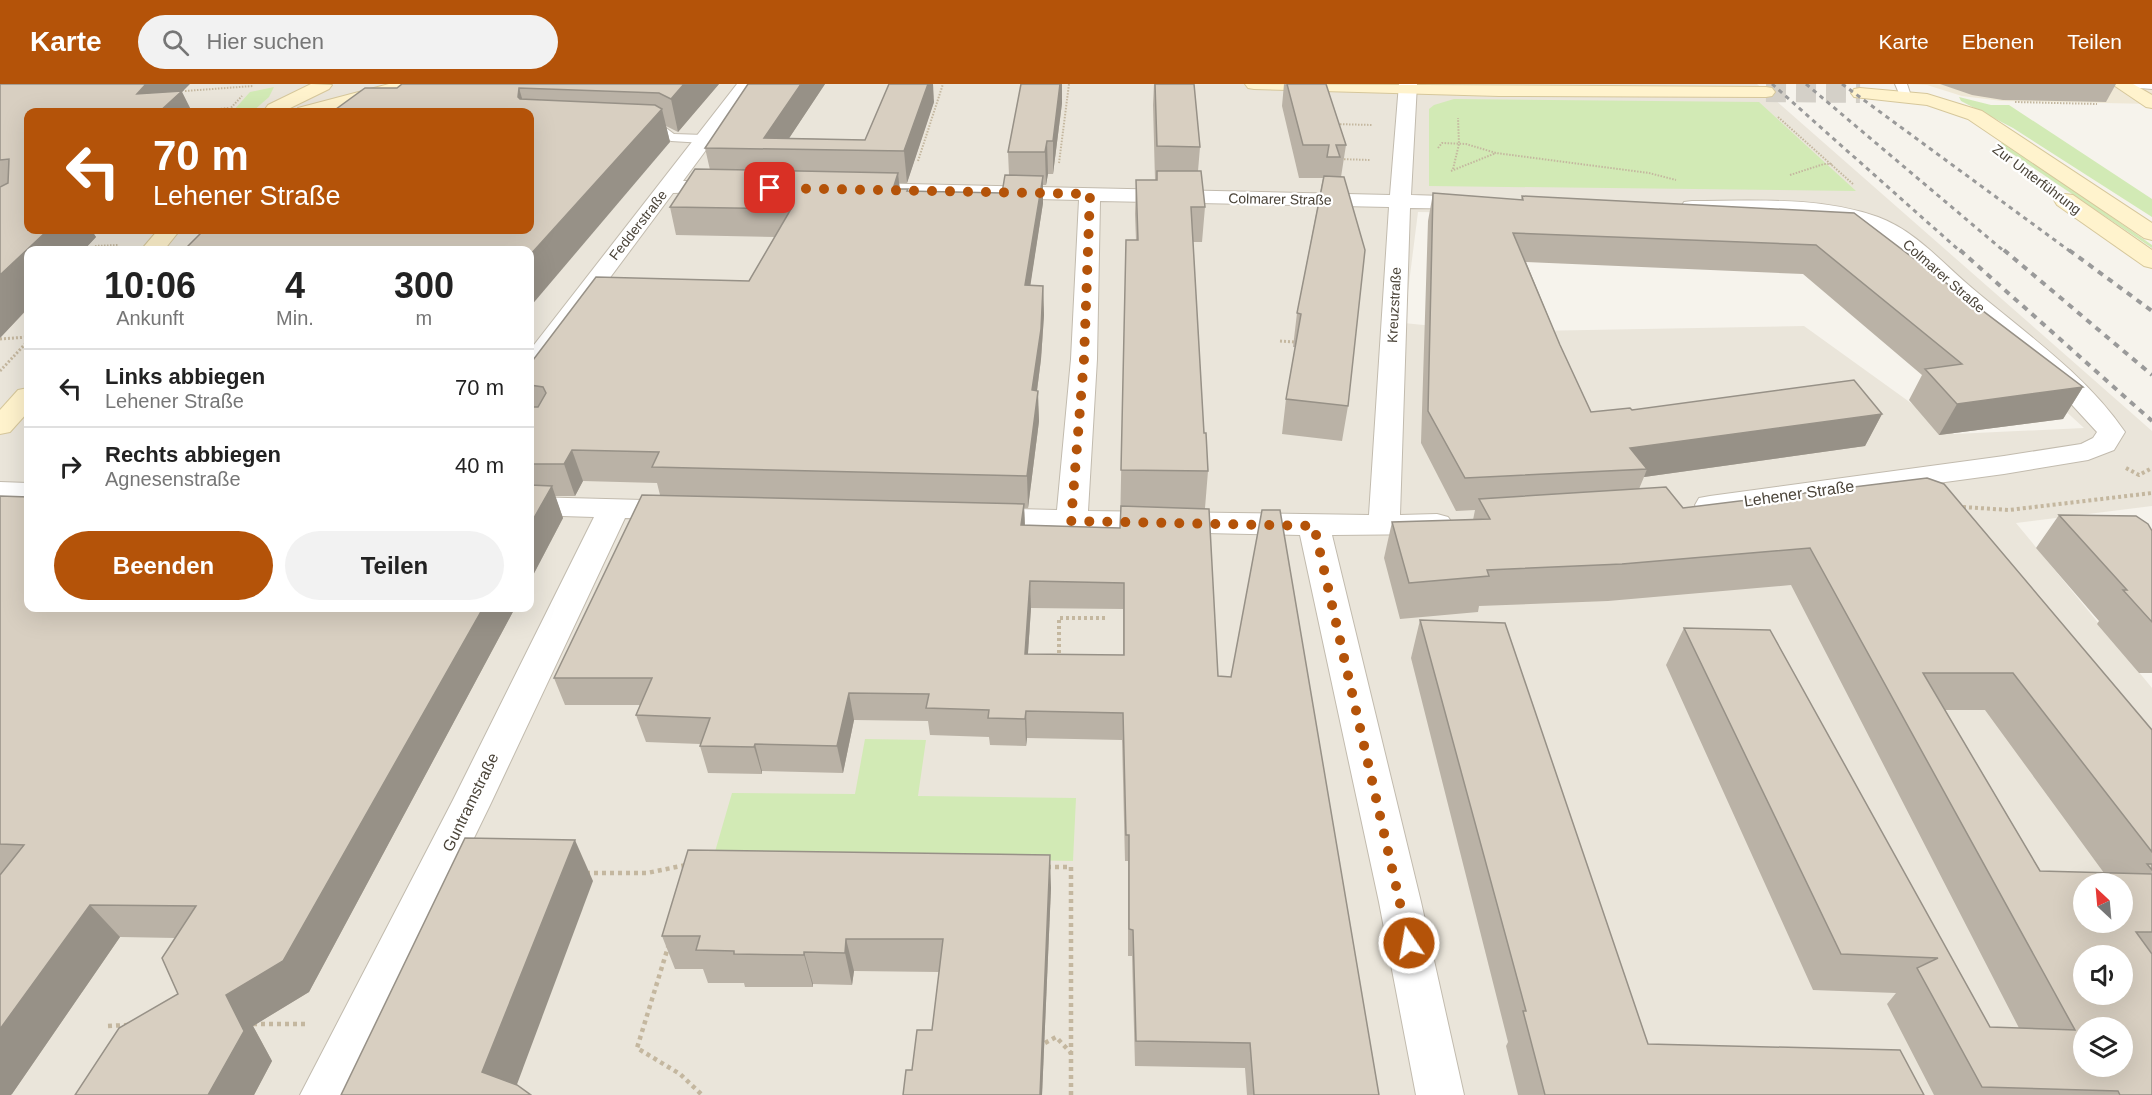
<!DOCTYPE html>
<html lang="de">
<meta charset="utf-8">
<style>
:root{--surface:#fff;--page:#f2f2f2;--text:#222;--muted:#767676;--line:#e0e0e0;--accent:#b45309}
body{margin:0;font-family:Helvetica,sans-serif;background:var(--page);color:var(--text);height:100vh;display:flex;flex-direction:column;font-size:22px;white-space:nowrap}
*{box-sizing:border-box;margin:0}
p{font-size:20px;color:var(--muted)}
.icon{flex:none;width:33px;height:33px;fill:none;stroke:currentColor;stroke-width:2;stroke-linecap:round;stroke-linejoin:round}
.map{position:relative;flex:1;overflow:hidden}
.details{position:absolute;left:24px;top:162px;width:510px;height:366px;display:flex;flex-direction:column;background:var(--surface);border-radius:12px;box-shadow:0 6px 24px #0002}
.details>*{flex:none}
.hud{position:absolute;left:24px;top:24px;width:510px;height:126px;border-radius:12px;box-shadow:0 6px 24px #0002;background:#b45309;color:#fff;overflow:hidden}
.needle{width:39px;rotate:334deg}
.buttons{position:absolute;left:2073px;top:789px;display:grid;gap:12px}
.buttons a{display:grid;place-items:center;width:60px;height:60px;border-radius:50%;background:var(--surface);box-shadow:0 6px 24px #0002;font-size:30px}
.pin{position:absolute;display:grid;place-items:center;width:51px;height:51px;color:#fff;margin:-26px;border-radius:12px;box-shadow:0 3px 9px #0006}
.me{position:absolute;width:66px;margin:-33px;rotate:348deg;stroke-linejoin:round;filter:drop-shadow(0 0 4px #0008)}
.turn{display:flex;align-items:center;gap:21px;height:126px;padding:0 30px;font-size:27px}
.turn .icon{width:78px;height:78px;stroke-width:2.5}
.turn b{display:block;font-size:42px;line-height:51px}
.eta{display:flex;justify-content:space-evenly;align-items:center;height:102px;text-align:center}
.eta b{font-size:36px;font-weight:700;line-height:42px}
.button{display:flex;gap:12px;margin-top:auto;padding:12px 30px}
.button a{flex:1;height:69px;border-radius:36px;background:var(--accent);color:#fff;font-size:24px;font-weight:700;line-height:69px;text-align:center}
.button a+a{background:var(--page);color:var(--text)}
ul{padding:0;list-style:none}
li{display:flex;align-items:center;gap:18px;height:78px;padding:0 30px;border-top:2px solid var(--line)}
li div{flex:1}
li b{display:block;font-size:22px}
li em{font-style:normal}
header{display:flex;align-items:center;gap:36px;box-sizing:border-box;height:84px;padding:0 30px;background:var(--accent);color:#fff}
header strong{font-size:28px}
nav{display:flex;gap:33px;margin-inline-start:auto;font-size:21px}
.search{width:420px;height:54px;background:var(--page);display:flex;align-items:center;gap:15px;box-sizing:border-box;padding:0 21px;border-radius:33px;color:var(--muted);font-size:22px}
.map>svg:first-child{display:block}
.residential{fill:#eae5da;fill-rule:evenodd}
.education{fill:#efe8d6}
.green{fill:#d2eab5}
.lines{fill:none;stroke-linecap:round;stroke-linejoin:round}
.secondary-tunnel{stroke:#d4d0c8;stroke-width:20;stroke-dasharray:20 10;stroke-linecap:butt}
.lane-casing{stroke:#c2bbae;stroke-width:2}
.street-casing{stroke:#c2bbae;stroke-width:2}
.secondary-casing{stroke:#d6c79b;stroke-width:2}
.path-far3{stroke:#c4b79f;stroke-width:2;stroke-dasharray:1.5 1.5;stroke-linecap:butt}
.path-far2{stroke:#c4b79f;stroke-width:3;stroke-dasharray:2 2;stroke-linecap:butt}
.path-far1{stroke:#c4b79f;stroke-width:4;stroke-dasharray:3 3;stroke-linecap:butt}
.path{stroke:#c4b79f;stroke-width:4.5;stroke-dasharray:4 4;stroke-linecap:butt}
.lane{fill:#fff;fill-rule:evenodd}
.street{fill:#fff;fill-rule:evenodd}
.secondary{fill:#fff3cd;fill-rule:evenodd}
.rail-far1{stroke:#9a9a9a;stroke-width:3;stroke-dasharray:4.5 4.5;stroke-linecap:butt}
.rail{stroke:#9a9a9a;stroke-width:4;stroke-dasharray:6 6;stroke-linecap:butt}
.wall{fill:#bab2a6;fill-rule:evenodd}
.shaded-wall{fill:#979187}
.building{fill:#d8cfc1;stroke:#979187;stroke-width:1.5;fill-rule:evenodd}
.route{stroke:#b45309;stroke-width:10;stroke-dasharray:0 18}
.labels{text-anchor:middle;stroke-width:4.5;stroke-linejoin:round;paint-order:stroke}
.far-street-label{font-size:14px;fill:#4b4439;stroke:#fff}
.street-label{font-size:16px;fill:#4b4439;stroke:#fff}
</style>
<header>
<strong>Karte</strong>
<div class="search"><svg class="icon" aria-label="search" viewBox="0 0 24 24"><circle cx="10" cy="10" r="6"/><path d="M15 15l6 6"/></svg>Hier suchen</div>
<nav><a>Karte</a><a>Ebenen</a><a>Teilen</a></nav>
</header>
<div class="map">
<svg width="2152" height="1011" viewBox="0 0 2152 1011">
<rect width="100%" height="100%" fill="#f6f3ec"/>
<path class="residential" d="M121,0H1757L2152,347V422L2016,439L2152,604V1011H0V43L28,146H530V28H62ZM1418,128L1837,135L1867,145L2084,344L1954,350L1804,242L1533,247L1511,250L1404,239ZM28,166H530V524H28ZM2084,800H2122V838H2084ZM2084,872H2122V910H2084ZM2084,944H2122V982H2084Z"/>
<polygon class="education" points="1908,0 2152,0 2152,20 2002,17 1962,12 1927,1"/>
<g class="green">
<polygon points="274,3 269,13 252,28 233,27 250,8"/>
<polygon points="1959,13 1991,21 2009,21 2152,115 2152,133 2013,44 1961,17"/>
<polygon points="1454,15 1759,18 1856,107 1429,102 1429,25 1434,21"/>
<polygon points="2005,58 2152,161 2152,164 1998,60"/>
<polygon points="865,655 926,656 918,712 1076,714 1073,777 714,771 732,709 855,710"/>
</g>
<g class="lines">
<polyline class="secondary-tunnel" points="1766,8 1860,9"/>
<g class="lane-casing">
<g id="lane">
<polygon points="1895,0 1907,0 1911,12 1909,14 1901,14"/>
<polygon points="2122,0 2152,0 2152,5 2128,3"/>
<polygon points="641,43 666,44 674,50 704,51 710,55 704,59 671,57 663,52 637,50 637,44"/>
</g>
</g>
<g class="street-casing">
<g id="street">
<polygon points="737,0 755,0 683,97 729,97 736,99 739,103 736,107 673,109 539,289 530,291 530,266"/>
<path d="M1399,0H1417L1411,111L1476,113L1484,114L1487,119L1484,124L1476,125L1410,124L1400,431L1437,430L1448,433L1453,440L1448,447L1437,450L1332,451L1421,818L1464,1011H1416L1379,818L1300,451L979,444L968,441L964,434L968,427L979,424L1057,426L1071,275L1079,116L864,111L857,109L854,105L857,101L864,99L1390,111ZM1100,117L1389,123L1369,431L1088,427L1097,275Z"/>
<path d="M1692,117C1753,117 1819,112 1878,133C1916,147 1942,179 1972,204C2025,249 2085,290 2125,348L2114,366L2088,376L2004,390L1710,430L1699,428L1695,421L1699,414L1710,412L2004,372L2081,360L2093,354L2097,348L2050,297L1910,173C1857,129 1805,130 1740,130C1722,129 1702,132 1684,128L1681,123L1684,118Z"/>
<polygon points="0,398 28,399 28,417 0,416"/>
<polygon points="530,413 681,417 692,419 696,426 692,433 681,435 625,434 491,719 349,1011 300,1011 453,716 594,433 530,431"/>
</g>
</g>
<g class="secondary-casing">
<g id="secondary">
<polygon points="311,0 332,1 329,5 282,28 263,28 268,21"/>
<polygon points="389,0 418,0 415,4 324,28 296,28 298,24"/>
<polygon points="1245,0 1766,3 1772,4 1775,8 1772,12 1766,13 1499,12 1254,5 1248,4"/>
<polygon points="2112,0 2133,0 2152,11 2152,24 2146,23"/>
<polygon points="1860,4 1927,10 1982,27 2152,139 2152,156 2144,154 1968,35 1927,21 1854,13 1851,9 1854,5"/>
<polygon points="2065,110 2073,111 2152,166 2152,184 2144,182 2057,121 2054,116 2057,111"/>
<polygon points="158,146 180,146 164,166 141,166"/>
<polygon points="28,304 28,328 10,348 0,350 0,326 18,306"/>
</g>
</g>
<g class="path-far3">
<polyline points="185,7 253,2"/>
<polyline points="2015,18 2097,20"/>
<polyline points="188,28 229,24"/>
<polyline points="227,28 242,12"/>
<polyline points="1778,33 1853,100"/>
<polyline points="1334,40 1372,41"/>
<polyline points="1438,64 1442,59 1466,60 1496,69 1649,89 1676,96"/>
<polyline points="1338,75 1370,76"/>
<polyline points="918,77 943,0"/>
<polyline points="1059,79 1069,0"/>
<polyline points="1453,85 1459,60 1458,34"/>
<polyline points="1451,87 1496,69"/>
<polyline points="1790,91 1824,80 1832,80"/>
<polyline points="95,162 118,161"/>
</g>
<g class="path-far2">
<polyline points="0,255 28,253"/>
<polyline points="1280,257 1294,258"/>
<polyline points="0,287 28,257"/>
</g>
<g class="path-far1">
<polyline points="2126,384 2139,391 2152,384"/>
<polyline points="1963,423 2009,426 2152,409"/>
<polyline points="1059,575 1059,534 1106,534"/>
</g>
<g class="path">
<polyline points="1047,783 1071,783 1071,1011"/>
<polyline points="586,789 647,789 686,781"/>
<polyline points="669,860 637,964 680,990 702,1011"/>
<polyline points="253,940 308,940"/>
<polyline points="108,942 128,941"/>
<polyline points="1045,959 1056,953 1071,969"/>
</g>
<use href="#lane" class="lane"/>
<use href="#street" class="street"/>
<use href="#secondary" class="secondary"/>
<g class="rail-far1">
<polyline points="1772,0 1961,168"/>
<polyline points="1806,0 2005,168"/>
<polyline points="1842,0 2071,168"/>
</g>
<g class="rail">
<polyline points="1960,166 2152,337"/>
<polyline points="2004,166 2152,291"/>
<polyline points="2069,166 2152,227"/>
</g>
</g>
<g class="wall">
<polygon points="0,0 182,8 192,28 28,28 28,146 94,146 92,147 96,153 0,254"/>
<polygon points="402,0 719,0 678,48 666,42 670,58 530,146 397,4"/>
<path d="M748,0H825L789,54L865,56L934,18L907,99H899L900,105L908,107L1002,109L1009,91L1008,68L1021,0H1062V19L1053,90H1048L1046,101H1043V119L1030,201L1043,202L1044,231L1041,275L1037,307L1039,337L1028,424H1024L1025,441L1120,444L1126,156H1136L1135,130L1136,96H1155L1153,21L1154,0H1194L1200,63L1198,87L1205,123L1202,158H1193L1204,349L1208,387L1205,424L1218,592L1379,1011H1247L1245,984L1135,982L1132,872H1128V777H1125L1122,656L1027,654L1026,662L990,661L989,653L930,651L928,637L854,636L843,689L762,687V690L708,689L700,662V660L646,658L636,631L640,621H565L554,594L660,411L657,399L583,397L575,412H555L563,434L530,497V280L749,197L775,153L676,151L670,123L710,86L705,64ZM1031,524L1123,525V571L1028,570Z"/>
<polygon points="1284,0 1326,0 1346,61 1341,93 1348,322 1342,357 1282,350 1286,315 1295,263 1293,263 1297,229 1323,94 1299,94 1282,22"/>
<polygon points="1940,0 2116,0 2106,18 2003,16 1972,11"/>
<path d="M1433,109L1521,116L1522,112L1854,129L2083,303L2063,335L1939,351L1909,316L1922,291L1803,190L1526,178L1560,261L1591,328L1632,326L1882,330L1865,362L1644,393L1639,405L1683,424L1927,394L2152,646V1011H1934L1887,920L1896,909L1813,906L1666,581L1684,544L1990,943L2019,944L1791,501L1608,517L1479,522L1478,528L1400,535L1384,474L1392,438L1473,436L1475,426L1456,427L1421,359L1428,137ZM1945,626H1985L2104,789L2040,787Z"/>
<polygon points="0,412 28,524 515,524 309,908 253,942 272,977 254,1011 75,1011 178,910 176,854 120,853 12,1010 0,1011"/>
<polygon points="2059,431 2151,446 2152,447 2152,589 2139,589 2097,540 2099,537 2036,464"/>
<polygon points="1420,536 1648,960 1924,1011 1518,1011 1506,962 1508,958 1411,574"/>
<polygon points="1051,804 1042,1011 903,1011 912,986 932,946 939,888 854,887 852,901 813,900 813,903 745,903 744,899 708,899 703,885 675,885 662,852"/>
</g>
<g class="shaded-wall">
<polygon points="146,0 190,0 182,8 192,28 146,28 137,10"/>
<polygon points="684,0 719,0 678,48 671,15"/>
<polygon points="801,0 825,0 782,65 764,54"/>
<polygon points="928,0 933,0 934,18 907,99 904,67"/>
<polygon points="1060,0 1062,0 1062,19 1053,90 1053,57"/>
<polygon points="519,4 526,28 518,13"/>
<polygon points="662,25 670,58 530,223 530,171"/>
<polygon points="1047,57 1048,90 1046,101 1045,68"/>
<polygon points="898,89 901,116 893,105"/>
<polygon points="1043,92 1043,119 1026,230 1025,201"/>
<polygon points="48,146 94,146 92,147 96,153 84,166 28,166 28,224 0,254 0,191"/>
<polygon points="1043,202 1044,231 1041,275 1033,337 1032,306"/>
<polygon points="2083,303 2063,335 1939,351 1957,320"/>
<polygon points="1038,307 1039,337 1028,424 1027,392"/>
<polygon points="1882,330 1865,362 1644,393 1647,385 1630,364"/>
<polygon points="572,366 583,397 575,412 564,380"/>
<polygon points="552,402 563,434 530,497 530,441"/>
<polygon points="1024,420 1025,446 1021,441"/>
<polygon points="1030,497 1031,524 1026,597 1025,570"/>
<polygon points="483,524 515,524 309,908 253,942 272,977 254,1011 208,1011 226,911"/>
<polygon points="849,609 854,636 843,689 837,662"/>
<polygon points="1026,627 1027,654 1026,662 1025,635"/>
<polygon points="755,660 762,687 762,690 754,663"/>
<polygon points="575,756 593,797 513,1011 482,988"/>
<polygon points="1050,771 1051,804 1042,1011 1040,1011"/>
<polygon points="90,821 120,853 12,1010 11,1011 0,1011 0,945"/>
<polygon points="846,855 854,887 852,901 845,869"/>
<polygon points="804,868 813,900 813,903 804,871"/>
</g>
<g class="building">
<polygon points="0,0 146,0 137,10 182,7 159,28 28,28 28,146 48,146 0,191 0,103 8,99 9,75 0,76"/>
<polygon points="402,0 684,0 671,15 659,9 519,4 518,13 520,15 655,21 662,25 530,171 530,166 184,166 204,146 530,146 530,28 332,28 365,4 397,4"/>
<polygon points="748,0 801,0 764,54 865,56 889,0 928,0 904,67 705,64"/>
<polygon points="1021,0 1060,0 1053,57 1047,57 1045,68 1008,68"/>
<polygon points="1155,0 1194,0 1200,63 1157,62"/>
<polygon points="1287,0 1326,0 1346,61 1336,61 1340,73 1327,73 1329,61 1303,61"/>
<polygon points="695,85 898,89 893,105 908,105 907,107 1002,109 1005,91 1043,92 1025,201 1043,202 1041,245 1032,306 1038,307 1027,392 652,383 659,368 572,366 564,380 530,380 530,323 538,323 546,309 543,303 530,301 530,280 596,193 749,197 791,125 670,123"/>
<polygon points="1157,87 1201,87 1205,123 1191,123 1204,349 1206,349 1208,387 1121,386 1126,156 1138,156 1136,96 1157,96"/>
<polygon points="1324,92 1344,93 1365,166 1348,322 1286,315 1301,230 1297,229"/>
<polygon points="1433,109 1523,116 1522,112 1854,129 2083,303 1957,320 1925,285 1962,280 1816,161 1513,149 1560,261 1591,328 1630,324 1632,326 1854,296 1882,330 1630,364 1647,385 1465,394 1428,327"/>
<path d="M1927,394L1944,400L2152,646V768L2013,589H1923L2040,787L2152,790V848H2136L2152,870V1011H2120L2118,1007L1982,1003L1917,884L1938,874L1841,870L1684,544L1770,546L1990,943L2075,946L1810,464L1622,480L1487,486L1489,492L1409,499L1392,438L1490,435L1479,415L1666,403L1683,424ZM2084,800H2122V838H2084ZM2084,872H2122V910H2084ZM2084,944H2122V982H2084Z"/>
<polygon points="530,401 552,402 530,441"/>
<path d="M642,411L1024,420L1021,441L1120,444L1121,422L1209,425L1218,592L1231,593L1262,426H1280L1379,1011H1254L1250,959L1136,957L1133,846L1129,845V751H1126L1123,629L1026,627L1025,635L988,634L989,626L926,624L929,610L849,609L837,662L755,660L754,663L700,662L710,634L636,631L652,594H554ZM1030,497L1124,499V571L1025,570Z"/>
<polygon points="0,412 28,413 28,524 483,524 283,877 226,911 244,947 208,1011 75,1011 119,944 178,910 162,874 196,822 90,821 0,945 0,791 24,761 0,760"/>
<polygon points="2059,431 2136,432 2148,440 2152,447 2152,538 2123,506 2127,506"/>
<polygon points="1420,536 1505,539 1648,960 1900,966 1924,1011 1545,1011 1523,927 1526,927"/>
<polygon points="465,754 575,756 482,988 517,1001 531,1011 341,1011"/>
<polygon points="688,766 1050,771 1040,1011 903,1011 906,986 912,986 917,946 932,946 943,855 846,855 845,869 804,868 804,871 734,870 734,867 696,866 700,852 662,852"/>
<polygon points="2147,780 2152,780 2152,786"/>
</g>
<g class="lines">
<polyline class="route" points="770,104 1090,110 1084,275 1071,437 1314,442 1409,859"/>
</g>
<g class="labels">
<g class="far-street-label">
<text transform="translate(2037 95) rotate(37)" y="5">Zur Unterführung</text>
<text transform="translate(1280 115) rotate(1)" y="5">Colmarer Straße</text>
<text transform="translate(638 141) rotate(-52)" y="5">Fedderstraße</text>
<text transform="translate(1944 192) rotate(41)" y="5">Colmarer Straße</text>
<text transform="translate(1394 221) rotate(-87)" y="5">Kreuzstraße</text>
</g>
<g class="street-label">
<text transform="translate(1799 409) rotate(-8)" y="6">Lehener Straße</text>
<text transform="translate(470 718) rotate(-64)" y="6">Guntramstraße</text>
</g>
</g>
</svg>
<div class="buttons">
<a><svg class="needle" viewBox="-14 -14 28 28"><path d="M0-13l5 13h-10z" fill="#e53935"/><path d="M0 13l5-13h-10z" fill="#767676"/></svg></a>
<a><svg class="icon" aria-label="sound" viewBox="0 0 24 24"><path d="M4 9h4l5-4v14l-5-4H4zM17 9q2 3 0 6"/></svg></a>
<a><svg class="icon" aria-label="layers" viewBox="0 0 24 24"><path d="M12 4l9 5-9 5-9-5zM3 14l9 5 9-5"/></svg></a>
</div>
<div class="pin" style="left:770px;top:104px;background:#d93025"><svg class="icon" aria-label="arrive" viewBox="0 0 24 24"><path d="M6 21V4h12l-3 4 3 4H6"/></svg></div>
<svg class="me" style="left:1409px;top:859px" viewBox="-20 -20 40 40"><circle r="17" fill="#b45309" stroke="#fff" stroke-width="3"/><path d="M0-11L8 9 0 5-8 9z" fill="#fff"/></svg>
<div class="hud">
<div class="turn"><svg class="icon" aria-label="left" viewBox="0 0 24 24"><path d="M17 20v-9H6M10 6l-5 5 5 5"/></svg><div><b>70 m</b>Lehener Straße</div></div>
</div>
<section class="details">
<div class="eta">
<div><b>10:06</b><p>Ankunft</p></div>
<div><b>4</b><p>Min.</p></div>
<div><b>300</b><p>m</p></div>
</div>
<ul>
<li><svg class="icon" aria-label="left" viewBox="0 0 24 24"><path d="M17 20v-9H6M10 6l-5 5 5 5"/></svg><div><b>Links abbiegen</b><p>Lehener Straße</p></div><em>70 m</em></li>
<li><svg class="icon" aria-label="right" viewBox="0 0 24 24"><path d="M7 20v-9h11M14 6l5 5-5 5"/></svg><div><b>Rechts abbiegen</b><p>Agnesenstraße</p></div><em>40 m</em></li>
</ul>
<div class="button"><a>Beenden</a><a>Teilen</a></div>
</section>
</div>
